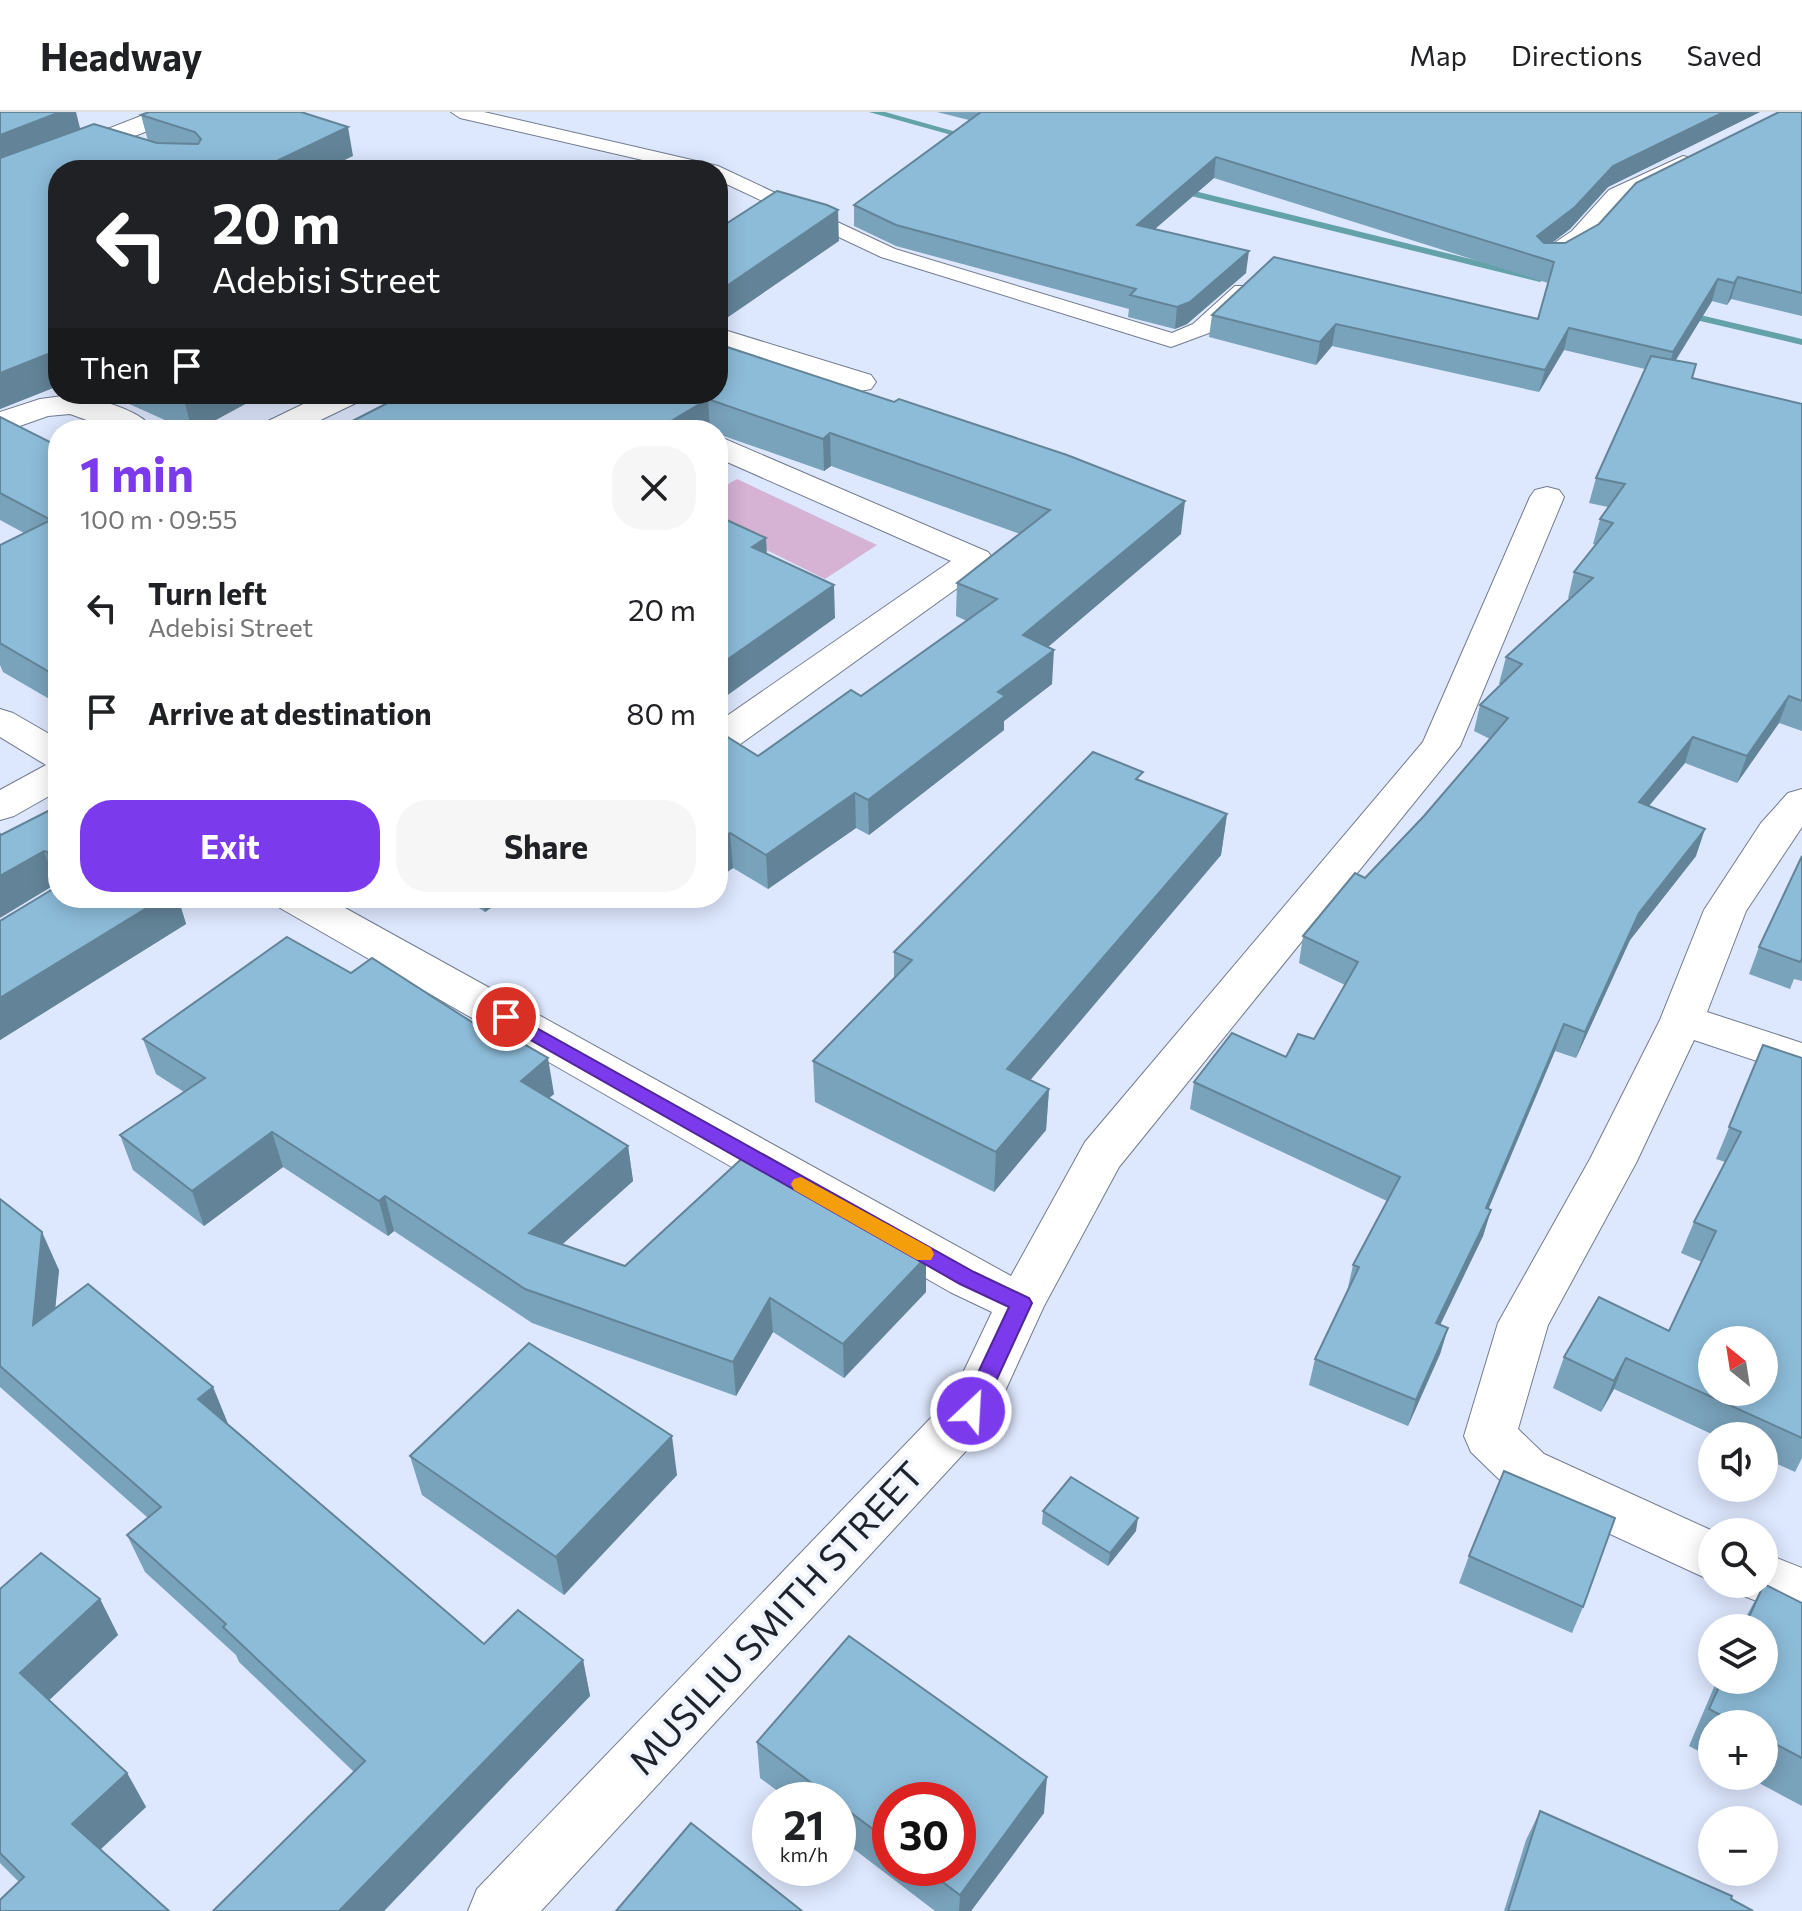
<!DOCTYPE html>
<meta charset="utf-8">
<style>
:root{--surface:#fff;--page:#f6f6f6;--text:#202124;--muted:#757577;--line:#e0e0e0;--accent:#7c3aed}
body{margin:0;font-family:Commissioner,sans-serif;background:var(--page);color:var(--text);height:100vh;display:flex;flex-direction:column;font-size:30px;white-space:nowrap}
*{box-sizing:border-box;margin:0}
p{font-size:26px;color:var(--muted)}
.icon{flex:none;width:44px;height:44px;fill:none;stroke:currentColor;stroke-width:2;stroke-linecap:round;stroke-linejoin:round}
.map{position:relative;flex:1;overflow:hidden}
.details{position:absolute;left:48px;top:308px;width:680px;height:488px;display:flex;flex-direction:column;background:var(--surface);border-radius:32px;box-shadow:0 4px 20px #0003}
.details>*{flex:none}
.hud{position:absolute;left:48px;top:48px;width:680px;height:244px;border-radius:32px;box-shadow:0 4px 20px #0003;background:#202124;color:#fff;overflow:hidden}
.needle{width:52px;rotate:330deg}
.fabs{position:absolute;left:1698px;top:1214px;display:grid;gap:16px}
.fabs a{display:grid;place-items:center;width:80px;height:80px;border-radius:50%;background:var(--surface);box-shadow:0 4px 20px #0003;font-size:40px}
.speed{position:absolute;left:752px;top:1670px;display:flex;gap:16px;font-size:40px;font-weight:700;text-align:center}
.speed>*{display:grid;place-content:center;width:104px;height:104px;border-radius:50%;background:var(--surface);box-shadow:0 4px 20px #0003;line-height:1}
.speed small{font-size:20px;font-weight:400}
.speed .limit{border:12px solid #d22;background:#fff;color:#111}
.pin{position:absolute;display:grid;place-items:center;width:68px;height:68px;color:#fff;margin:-34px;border:4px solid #fff;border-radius:50%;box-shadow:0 2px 8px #0007}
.me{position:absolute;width:88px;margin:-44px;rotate:25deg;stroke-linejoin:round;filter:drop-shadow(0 0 6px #0008)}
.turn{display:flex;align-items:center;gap:28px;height:168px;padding:0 32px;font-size:36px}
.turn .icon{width:104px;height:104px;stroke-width:2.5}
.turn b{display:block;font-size:56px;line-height:68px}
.then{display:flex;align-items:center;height:76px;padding:0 32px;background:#0003;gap:16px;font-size:30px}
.round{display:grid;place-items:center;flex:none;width:84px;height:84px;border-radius:32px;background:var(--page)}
.headline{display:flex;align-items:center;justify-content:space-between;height:136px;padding:0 32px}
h1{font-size:48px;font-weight:700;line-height:60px;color:var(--accent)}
.action{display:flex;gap:16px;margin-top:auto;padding:16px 32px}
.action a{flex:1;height:92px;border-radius:32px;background:var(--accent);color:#fff;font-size:32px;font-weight:700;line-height:92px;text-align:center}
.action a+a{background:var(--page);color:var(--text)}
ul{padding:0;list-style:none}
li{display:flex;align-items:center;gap:24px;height:104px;padding:0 32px}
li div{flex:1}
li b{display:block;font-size:30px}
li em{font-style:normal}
header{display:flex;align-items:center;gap:48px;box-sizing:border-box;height:112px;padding:0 40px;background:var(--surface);border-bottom:2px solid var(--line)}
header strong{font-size:38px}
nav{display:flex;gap:44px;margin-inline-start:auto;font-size:28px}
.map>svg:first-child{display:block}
.green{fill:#d6b2d5}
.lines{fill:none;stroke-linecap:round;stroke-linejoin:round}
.stream{fill:#63a2a8;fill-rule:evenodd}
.lane-casing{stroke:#727b8f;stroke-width:2}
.street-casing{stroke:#727b8f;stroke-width:2}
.lane{fill:#fff;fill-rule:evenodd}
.street{fill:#fff;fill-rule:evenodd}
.wall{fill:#79a2bb;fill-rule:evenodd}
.shaded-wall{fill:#638498}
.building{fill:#8dbcd9;stroke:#638498;stroke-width:2;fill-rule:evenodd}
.route{fill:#7c3aed;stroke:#51269a;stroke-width:2}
.slow{fill:#f59e0b}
.labels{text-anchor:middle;stroke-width:8;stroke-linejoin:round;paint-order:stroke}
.near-street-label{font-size:36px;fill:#1e222a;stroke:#f0f4fd}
</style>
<header>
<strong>Headway</strong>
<nav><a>Map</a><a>Directions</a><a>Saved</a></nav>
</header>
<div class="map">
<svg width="1802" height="1799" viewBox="0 0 1802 1799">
<rect width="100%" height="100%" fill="#dde7fd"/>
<polygon class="green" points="737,367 877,433 825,467 718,414 718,378"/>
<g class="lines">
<g class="stream">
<polygon points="869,0 885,0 978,26 973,29"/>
<polygon points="1174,74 1544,165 1545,167 1540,170 1171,79 1171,75"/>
<polygon points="1683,199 1802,227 1802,233 1679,204 1678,202"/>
</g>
<g class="lane-casing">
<polygon id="lane" points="451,0 484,0 718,54 895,137 1172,221 1193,212 1235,174 1251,174 1254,179 1209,221 1171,235 881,145 718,68 718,58 686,58 460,6"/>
</g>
<g class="street-casing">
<g id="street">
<polygon points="151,0 187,0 183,5 0,77 0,59"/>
<path d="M1683,44L1692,46L1696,52L1692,58C1672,68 1648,76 1630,89C1602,109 1581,160 1539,150L1535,144L1572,119L1609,78Z"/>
<polygon points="718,216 871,263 876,270 871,277 860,279 718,235"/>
<polygon points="324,282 365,282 360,289 300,318 259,318 264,311"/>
<path d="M70,283C96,287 139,296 154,318H114L70,302L48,304L0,321V300L40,287Z"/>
<polygon points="718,324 988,440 993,447 988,454 739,633 718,635 718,610 951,449 718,346"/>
<polygon points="1547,375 1559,378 1564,385 1460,634 1119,1055 1044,1194 989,1314 541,1799 468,1799 477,1777 952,1284 992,1200 950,1180 280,796 274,786 327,786 1011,1164 1085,1030 1423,630 1530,385 1535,378"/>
<polygon points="0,597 13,601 58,627 58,679 14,704 0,708 0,678 46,653 0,625"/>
<polygon points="1802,677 1802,715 1746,799 1707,900 1802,931 1802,964 1694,928 1636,1051 1548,1213 1518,1317 1544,1342 1715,1420 1712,1469 1506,1374 1471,1340 1464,1324 1498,1211 1590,1047 1660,908 1704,798 1761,711 1788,681"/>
<polygon points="1764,1441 1802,1456 1802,1507 1744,1484 1739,1472 1764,1472"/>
</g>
</g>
<use href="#lane" class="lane"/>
<use href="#street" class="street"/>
</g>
<g class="wall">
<polygon points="0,0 80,17 148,29 141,3 353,44 58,58 58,274 0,297"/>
<polygon points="937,0 1760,0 1608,75 1570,117 1551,131 1565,131 1802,0 1802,204 1731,187 1727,193 1712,189 1676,248 1692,266 1802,292 1802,619 1779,611 1737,671 1685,651 1649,694 1696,744 1630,828 1576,946 1555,939 1488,1097 1491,1098 1483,1124 1440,1213 1448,1216 1440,1242 1408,1314 1309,1273 1315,1247 1347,1180 1353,1153 1387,1089 1190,997 1194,970 1286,945 1314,927 1345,873 1299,851 1303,824 1365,766 1424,704 1490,627 1474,619 1480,593 1502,572 1499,572 1506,545 1570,487 1568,486 1574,460 1596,433 1593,432 1600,407 1608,395 1589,391 1596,366 1645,257 1564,238 1539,280 1332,234 1316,253 1209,225 1212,203 1538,207 1548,171 1214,66 1155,117 1246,161 1187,212 1175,217 1128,205 1129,197 896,134 854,114 854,93 969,8"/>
<polygon points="107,282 264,282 197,318 187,318"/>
<polygon points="405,282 718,282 1181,422 1048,535 1052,572 1004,609 1004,618 869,723 856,716 768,777 733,756 720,765 718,764 718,619 758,644 861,584 967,509 956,504 957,471 1020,422 831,354 824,359 718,322 718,318 335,318"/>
<polygon points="0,305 58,334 58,592 3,560 0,553 0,433 24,421 0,408"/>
<polygon points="1142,669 1227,702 1221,743 1030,968 1049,977 1046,1018 994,1080 815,990 813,949 894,867 894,840"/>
<polygon points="58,709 58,786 178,786 186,812 0,928 0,809 58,774 1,723"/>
<polygon points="1802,744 1802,869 1794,867 1790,877 1749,862 1759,835"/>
<polygon points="463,786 505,786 485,800"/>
<polygon points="143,927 554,982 549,986 628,1034 633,1069 562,1132 625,1154 926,1145 926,1180 844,1266 773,1220 736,1284 532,1211 394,1119 388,1124 283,1055 204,1114 133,1058 120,1023 184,980 156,962"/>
<polygon points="1763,933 1802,946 1802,1346 1795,1360 1764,1346 1764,1324 1716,1324 1614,1277 1601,1300 1553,1276 1564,1245 1669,1219 1702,1150 1681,1141 1694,1110 1725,1050 1716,1047"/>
<polygon points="0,1087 59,1158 55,1196 213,1275 228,1312 484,1532 583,1548 590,1584 384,1799 213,1799 354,1660 239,1550 236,1543 145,1460 127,1423 148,1406 0,1275"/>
<polygon points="410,1344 677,1363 564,1483 422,1383"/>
<polygon points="1043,1399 1136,1419 1108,1454 1042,1412"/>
<polygon points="1469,1444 1583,1495 1572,1521 1459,1471"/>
<polygon points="1764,1472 1802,1491 1802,1694 1746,1664 1764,1664 1764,1612 1712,1612 1712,1646 1689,1634 1717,1568 1764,1568 1764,1516 1740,1516"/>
<polygon points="0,1477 100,1487 118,1523 49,1588 127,1661 146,1695 100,1738 19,1770 0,1751"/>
<path d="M757,1630L1044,1701L971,1799H935L838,1725V1688H790L760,1666ZM890,1688L958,1756H890Z"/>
<polygon points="1540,1699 1731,1787 1753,1799 1504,1799 1526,1728"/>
</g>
<g class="shaded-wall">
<polygon points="60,0 76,0 82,24 0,56 0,23"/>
<polygon points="1724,0 1760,0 1608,75 1570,117 1535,144 1537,124 1613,54"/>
<polygon points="348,15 353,44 324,58 258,58"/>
<polygon points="1216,45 1214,66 1135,134 1137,113"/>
<polygon points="838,98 839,129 718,212 718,180"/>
<polygon points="1249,139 1246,161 1187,212 1175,217 1177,195"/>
<polygon points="1738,165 1731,187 1727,193 1734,171"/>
<polygon points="1718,167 1712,189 1667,262 1673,240"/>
<polygon points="1336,212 1332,234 1316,253 1320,230"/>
<polygon points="1569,216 1564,238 1539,280 1545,258"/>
<polygon points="58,238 58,274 0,297 0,261"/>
<polygon points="196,282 264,282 197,318 192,318 184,288"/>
<polygon points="708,287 710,318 656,318"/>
<polygon points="830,321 831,354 824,359 823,327"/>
<polygon points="1185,389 1181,422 1022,557 1023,523"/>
<polygon points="766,426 768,460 752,435"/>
<polygon points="834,473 835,506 718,590 718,554"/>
<polygon points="1054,538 1052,572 1004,609 1004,618 869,723 868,688 998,580"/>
<polygon points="1789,584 1779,611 1737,671 1747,644"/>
<polygon points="1693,625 1685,651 1630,716 1639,690"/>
<polygon points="855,681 856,716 768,777 766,743"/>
<polygon points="1227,702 1221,743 1005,998 1007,957"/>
<polygon points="1705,717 1696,744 1630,828 1576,946 1585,920 1639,801"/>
<polygon points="730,721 733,756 720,765 718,730"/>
<polygon points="44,739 56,772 0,806 0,764"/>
<polygon points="163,786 178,786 186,812 0,928 0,886"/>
<polygon points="482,786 505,786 485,800"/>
<polygon points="1564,912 1555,939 1478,1122 1486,1096"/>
<polygon points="548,946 554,982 527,1004 521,969"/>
<polygon points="1049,977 1046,1018 994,1080 996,1040"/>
<polygon points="272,1020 283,1055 204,1114 192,1079"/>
<polygon points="628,1034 633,1069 536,1156 529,1121"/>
<polygon points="385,1084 394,1119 388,1124 379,1089"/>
<polygon points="1491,1098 1483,1124 1428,1238 1436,1211"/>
<polygon points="42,1120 59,1158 50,1251 33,1213"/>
<polygon points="926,1145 926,1180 844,1266 843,1232"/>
<polygon points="770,1186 773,1220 736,1284 733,1250"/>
<polygon points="1448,1216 1440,1242 1408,1314 1416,1288"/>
<polygon points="1626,1246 1614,1277 1601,1300 1614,1269"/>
<polygon points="213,1275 228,1312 198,1287"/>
<polygon points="672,1324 677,1363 564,1483 556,1445"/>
<polygon points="1138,1406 1136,1419 1108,1454 1110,1441"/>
<polygon points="100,1487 118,1523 41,1596 20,1561"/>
<polygon points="583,1548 590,1584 384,1799 339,1799"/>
<polygon points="127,1661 146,1695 92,1745 72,1712"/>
<polygon points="1047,1665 1044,1701 971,1799 959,1799 960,1783"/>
</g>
<g class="building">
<polygon points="0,0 60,0 0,23"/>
<polygon points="149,0 301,0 348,15 258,58 58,58 58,238 0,261 0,46 94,12 157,31 198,32 201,27 195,20 141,3"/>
<polygon points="981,0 1724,0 1613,54 1575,95 1537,124 1544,131 1565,131 1599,112 1636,71 1779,0 1802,0 1802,181 1738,165 1734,171 1718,167 1673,240 1569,216 1545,258 1336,212 1320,230 1212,203 1274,145 1538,207 1554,150 1216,45 1137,113 1249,139 1190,190 1177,195 1130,183 1136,177 896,113 854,93"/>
<polygon points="777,79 827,93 838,98 718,180 718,117"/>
<polygon points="718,232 894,290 899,287 1067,343 1185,389 1023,523 1054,538 998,580 1005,584 868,688 855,681 766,743 730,721 718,730 718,619 758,644 851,578 861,584 997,487 957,471 1050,398 830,321 823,327 708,287 656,318 335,318 405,282 611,282 632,289 684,286 682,282 718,282"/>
<polygon points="1651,244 1696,252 1692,266 1802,292 1802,589 1789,584 1747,644 1693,625 1639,690 1705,717 1639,801 1585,920 1564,912 1486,1096 1491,1098 1436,1211 1448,1216 1416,1288 1315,1247 1359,1155 1353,1153 1400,1065 1194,970 1232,921 1286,945 1298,922 1314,927 1358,850 1303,824 1355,761 1365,766 1424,704 1508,606 1480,593 1522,552 1506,545 1593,466 1574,460 1613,411 1600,407 1625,372 1596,366"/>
<polygon points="171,282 196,282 184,288"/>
<polygon points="0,305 58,334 58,565 0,531 0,433 51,408 0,381"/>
<polygon points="718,404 766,426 752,435 834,473 718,554"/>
<polygon points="1093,640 1143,660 1136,667 1227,702 1007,957 1049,977 996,1040 813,949 912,848 894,840"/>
<polygon points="48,699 58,709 58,750 49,750 48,740 44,739 0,764 0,722 1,723"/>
<polygon points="1802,744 1802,847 1800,850 1759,835"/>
<polygon points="58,774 58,786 163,786 0,886 0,809"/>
<polygon points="287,825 351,861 372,846 478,914 484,909 548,946 521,969 628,1034 529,1121 625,1154 749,1040 926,1145 843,1232 770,1186 733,1250 525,1177 385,1084 379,1089 272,1020 192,1079 120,1023 205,966 143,927"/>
<path d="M1763,933L1802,946V1326L1626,1246L1614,1269L1564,1245L1599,1185L1669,1219L1716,1119L1694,1110L1741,1020L1729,1015ZM1712,1228H1764V1280H1712Z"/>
<polygon points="0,1087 42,1120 33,1213 88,1172 213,1275 198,1287 484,1532 518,1498 583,1548 339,1799 213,1799 365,1649 223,1515 226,1512 127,1423 161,1395 0,1254"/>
<polygon points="529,1231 672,1324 556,1445 410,1344"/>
<polygon points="1504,1359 1615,1406 1583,1495 1469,1444"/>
<polygon points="1071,1365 1138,1406 1110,1441 1043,1399"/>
<polygon points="41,1441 100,1487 20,1561 127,1661 72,1712 169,1799 0,1799 0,1788 24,1765 0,1741 0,1477"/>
<polygon points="1764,1472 1802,1491 1802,1646 1764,1626 1764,1612 1737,1612 1709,1597 1722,1568 1764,1568 1764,1516 1744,1516"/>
<polygon points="849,1524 1047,1665 960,1783 924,1756 958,1756 958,1688 890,1688 890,1730 838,1691 838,1688 834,1688 757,1630"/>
<polygon points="1540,1699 1732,1784 1731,1787 1753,1799 1508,1799"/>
<polygon points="691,1711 802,1799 616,1799"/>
</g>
<polygon class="route" points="506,899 974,1160 1029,1186 1032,1191 979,1306 964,1306 960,1299 1009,1195 960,1172 499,910 497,905"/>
<polygon class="slow" points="801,1065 931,1136 934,1142 931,1148 917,1148 794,1078 791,1072 794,1067"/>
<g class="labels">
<g class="near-street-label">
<text transform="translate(776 1506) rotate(-47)" y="13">MUSILIU SMITH STREET</text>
</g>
</g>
</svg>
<div class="fabs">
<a><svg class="needle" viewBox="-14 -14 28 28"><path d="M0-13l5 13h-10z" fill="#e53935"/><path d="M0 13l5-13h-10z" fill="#757577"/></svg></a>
<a><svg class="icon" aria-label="sound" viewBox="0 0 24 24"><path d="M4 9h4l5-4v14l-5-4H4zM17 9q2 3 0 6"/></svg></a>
<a><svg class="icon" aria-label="search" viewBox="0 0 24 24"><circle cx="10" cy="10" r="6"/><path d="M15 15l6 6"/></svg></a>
<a><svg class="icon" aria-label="layers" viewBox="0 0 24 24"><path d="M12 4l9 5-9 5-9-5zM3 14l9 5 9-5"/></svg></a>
<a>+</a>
<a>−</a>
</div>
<div class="speed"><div>21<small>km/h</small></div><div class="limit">30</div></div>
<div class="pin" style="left:506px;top:905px;background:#d93025"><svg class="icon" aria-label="arrive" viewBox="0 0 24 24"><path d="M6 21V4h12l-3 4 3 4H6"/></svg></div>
<svg class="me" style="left:971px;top:1299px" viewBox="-20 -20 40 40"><circle r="17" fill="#7c3aed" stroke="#fff" stroke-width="3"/><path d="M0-11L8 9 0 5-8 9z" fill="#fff"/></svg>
<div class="hud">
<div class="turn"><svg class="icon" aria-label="left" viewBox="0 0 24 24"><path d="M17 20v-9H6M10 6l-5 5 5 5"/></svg><div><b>20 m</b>Adebisi Street</div></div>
<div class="then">Then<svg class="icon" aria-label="arrive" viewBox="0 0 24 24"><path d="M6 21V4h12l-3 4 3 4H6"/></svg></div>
</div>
<section class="details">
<div class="headline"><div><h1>1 min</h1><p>100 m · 09:55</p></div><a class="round"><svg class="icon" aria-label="close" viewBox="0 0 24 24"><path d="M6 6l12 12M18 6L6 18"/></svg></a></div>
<ul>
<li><svg class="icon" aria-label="left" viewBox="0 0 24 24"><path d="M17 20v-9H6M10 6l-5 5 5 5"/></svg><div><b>Turn left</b><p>Adebisi Street</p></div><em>20 m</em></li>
<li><svg class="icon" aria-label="arrive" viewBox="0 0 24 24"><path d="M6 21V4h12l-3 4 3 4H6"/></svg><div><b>Arrive at destination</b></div><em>80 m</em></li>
</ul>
<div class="action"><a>Exit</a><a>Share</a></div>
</section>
</div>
